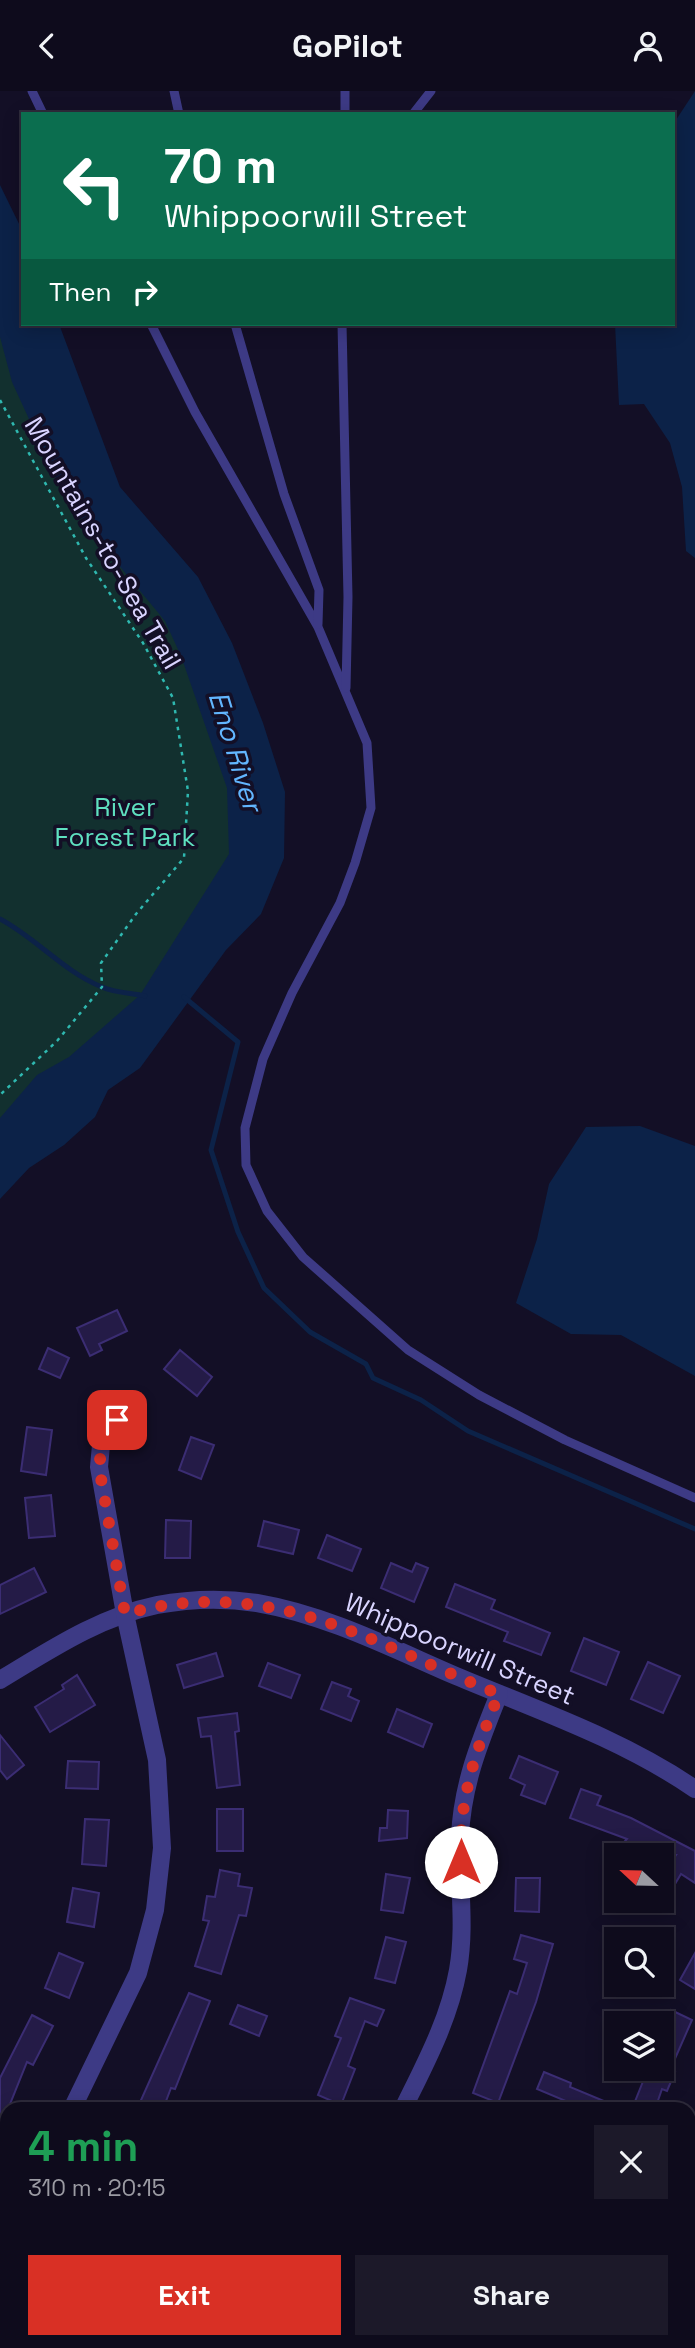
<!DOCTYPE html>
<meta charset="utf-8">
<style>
:root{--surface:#0e0b1c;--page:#1c1929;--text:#f1f3f6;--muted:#9b9ba3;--line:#2e2b3b;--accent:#d93025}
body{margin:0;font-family:"Space Grotesk",sans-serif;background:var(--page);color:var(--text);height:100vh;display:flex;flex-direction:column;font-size:26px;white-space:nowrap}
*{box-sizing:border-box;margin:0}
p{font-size:23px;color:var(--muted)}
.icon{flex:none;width:38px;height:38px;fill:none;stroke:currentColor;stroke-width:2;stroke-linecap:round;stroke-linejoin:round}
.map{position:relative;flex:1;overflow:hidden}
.drawer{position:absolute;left:0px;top:2011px;width:696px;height:247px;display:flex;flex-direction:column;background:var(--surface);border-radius:21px 21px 0 0;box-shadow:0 4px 18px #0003,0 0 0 2px var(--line)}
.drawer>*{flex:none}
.banner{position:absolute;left:21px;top:21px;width:654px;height:214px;border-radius:0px;box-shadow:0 4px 18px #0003,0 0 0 2px var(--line);background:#0b6e4f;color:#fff;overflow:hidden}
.needle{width:46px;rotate:292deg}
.tools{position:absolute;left:604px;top:1752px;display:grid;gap:14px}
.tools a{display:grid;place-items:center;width:70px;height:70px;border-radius:0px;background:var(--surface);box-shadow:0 4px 18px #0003,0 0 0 2px var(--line);font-size:35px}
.pin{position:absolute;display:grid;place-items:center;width:60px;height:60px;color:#fff;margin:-30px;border-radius:14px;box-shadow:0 4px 10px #0006}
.me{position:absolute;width:77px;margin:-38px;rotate:0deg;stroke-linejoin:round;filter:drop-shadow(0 0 5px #0008)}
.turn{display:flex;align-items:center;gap:24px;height:147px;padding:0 28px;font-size:32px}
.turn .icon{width:91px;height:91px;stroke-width:2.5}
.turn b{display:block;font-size:49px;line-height:60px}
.then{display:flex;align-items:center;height:66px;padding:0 28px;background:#0003;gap:14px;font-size:26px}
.round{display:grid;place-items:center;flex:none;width:74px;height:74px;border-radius:0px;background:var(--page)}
.summary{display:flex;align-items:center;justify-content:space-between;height:119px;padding:0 28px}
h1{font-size:42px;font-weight:800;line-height:52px;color:#1e9e55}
.cta{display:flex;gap:14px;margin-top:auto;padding:14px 28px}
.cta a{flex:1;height:80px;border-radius:0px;background:var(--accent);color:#fff;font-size:28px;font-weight:800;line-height:80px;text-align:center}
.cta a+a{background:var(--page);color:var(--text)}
header{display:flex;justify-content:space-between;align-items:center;height:91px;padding:0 28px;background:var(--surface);font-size:32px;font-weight:800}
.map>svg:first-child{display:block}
.green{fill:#12302f}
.water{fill:#0c2248}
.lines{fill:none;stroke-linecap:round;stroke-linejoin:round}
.stream{stroke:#0c2248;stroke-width:5}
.building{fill:#241b47;stroke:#3b2d73;stroke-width:2}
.path{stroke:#2fb8b0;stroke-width:2.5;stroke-dasharray:3.5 5;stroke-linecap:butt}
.lane{stroke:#3d3a85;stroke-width:9}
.street{stroke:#3d3a85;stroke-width:18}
.route{stroke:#d93025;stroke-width:12;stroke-dasharray:0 21.6}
.labels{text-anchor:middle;stroke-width:7;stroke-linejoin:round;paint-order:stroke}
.street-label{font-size:26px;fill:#d9d4ff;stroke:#130f26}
.park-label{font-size:26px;fill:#5fe0c0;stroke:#130f26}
.water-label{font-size:28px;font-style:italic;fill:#62b6ff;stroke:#130f26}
</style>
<header><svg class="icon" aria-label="back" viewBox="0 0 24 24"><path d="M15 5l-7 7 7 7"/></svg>GoPilot<svg class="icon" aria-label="person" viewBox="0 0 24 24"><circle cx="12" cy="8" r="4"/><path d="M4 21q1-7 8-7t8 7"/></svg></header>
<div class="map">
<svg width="695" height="2257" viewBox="0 0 695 2257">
<rect width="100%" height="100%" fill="#130f26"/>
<polygon class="green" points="0,182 60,327 211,564 259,741 228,814 0,1061"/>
<g class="water">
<polygon points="695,0 695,467 686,460 682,396 670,352 644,313 619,314 615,233 674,233 674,32"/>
<polygon points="0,94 23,141 23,233 59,233 120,396 198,486 232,552 263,632 285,701 284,767 261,823 226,859 140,977 108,999 95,1026 64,1054 29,1077 0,1108 0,1027 37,984 69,966 140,904 229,763 227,697 181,565 165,530 89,438 57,389 12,291 0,246"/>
<polygon points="640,1035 695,1055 695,1285 621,1244 571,1243 516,1212 537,1148 549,1093 586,1036"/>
</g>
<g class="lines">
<g class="stream">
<path d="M0,828C36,847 64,881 102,896C115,902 132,902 145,905"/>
<polyline points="184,906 238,951 211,1059 238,1141 264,1197 310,1241 366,1273 373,1287 421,1309 468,1340 695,1438"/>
</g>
</g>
<g class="building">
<polygon points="117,1219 127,1240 99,1253 102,1259 90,1265 77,1237"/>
<polygon points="48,1257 69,1267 60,1287 39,1278"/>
<polygon points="180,1259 212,1286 197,1305 164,1278"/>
<polygon points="27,1336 52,1339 46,1384 21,1380"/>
<polygon points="191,1346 214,1354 201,1388 179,1379"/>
<polygon points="51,1404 55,1445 29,1447 25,1407"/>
<polygon points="166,1429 191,1430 190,1467 165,1467"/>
<polygon points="264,1430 299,1439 293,1463 258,1455"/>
<polygon points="327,1444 361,1458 352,1480 318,1467"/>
<polygon points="391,1472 412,1481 416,1472 428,1477 414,1511 381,1497"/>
<polygon points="34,1477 46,1501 0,1523 0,1494"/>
<polygon points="455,1493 495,1509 491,1518 550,1542 541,1564 504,1550 508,1541 446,1516"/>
<polygon points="584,1547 619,1561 606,1594 571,1580"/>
<polygon points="216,1562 223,1585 184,1597 177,1574"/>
<polygon points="648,1571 680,1585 663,1622 631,1608"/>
<polygon points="268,1572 300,1584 291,1607 259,1595"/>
<polygon points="77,1584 95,1614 50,1641 35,1616 64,1598 62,1594"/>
<polygon points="332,1591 351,1598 348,1605 359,1610 351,1630 321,1618"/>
<polygon points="397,1618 432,1633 423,1656 388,1641"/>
<polygon points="237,1622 239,1640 235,1641 240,1694 217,1697 211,1645 201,1646 198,1627"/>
<polygon points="0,1644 24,1674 7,1688 0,1679"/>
<polygon points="519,1665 558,1681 545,1713 521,1704 525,1694 510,1687"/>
<polygon points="68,1670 99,1671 98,1698 66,1697"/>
<polygon points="581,1698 601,1705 597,1714 631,1727 695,1760 695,1792 681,1783 675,1793 663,1784 676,1764 651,1764 625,1750 627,1748 570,1727"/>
<rect x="217" y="1718" width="26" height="42"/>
<polygon points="388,1719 408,1720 407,1747 379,1750 380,1737 387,1737"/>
<polygon points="85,1728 109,1729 106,1775 82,1773"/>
<polygon points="220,1779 240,1783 238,1795 252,1797 246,1825 239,1824 221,1883 195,1875 209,1830 203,1829 207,1805 215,1806"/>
<polygon points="386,1783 410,1787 403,1822 381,1819"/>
<polygon points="516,1787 540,1787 539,1821 515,1820"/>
<polygon points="73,1797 99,1802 94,1836 67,1831"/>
<polygon points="521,1844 553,1853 536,1911 498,2012 473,2002 510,1900 517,1903 527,1872 514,1868"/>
<polygon points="386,1846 406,1851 395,1892 375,1887"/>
<polygon points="59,1862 83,1872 69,1907 45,1897"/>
<polygon points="695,1862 695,1898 680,1889"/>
<polygon points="189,1902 210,1910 175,1998 171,1997 163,2018 137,2018"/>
<polygon points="350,1907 384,1919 377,1935 365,1930 348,1975 355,1978 341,2014 318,2004 341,1947 335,1945"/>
<polygon points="238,1914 267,1925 259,1945 230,1933"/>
<polygon points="671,1919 692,1929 670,1979 675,1981 667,2000 662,1998 655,2018 645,2018 634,2013 648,1978 662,1978 662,1942"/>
<polygon points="32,1924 53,1935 33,1974 27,1971 0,2038 0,1987"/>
<polygon points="544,1981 571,1992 570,1996 623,2018 571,2018 573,2013 537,1998"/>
</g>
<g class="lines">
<polyline class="path" points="0,309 86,467 143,552 173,607 188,700 184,767 136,823 101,872 102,896 57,950 0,1004"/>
<g class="lane">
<polyline points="32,0 43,23"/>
<polyline points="174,0 179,23"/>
<polyline points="345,23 345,0"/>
<polyline points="413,23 431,0"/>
<polyline points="151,233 195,321 318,536 367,652 371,717 355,772 340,812 292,902 263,968 245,1037 246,1074 267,1120 303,1166 408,1259 479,1304 565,1349 695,1407"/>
<polyline points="235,233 284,403 319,499 318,533"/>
<polyline points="342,233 348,506 346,597"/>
</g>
<g class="street">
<path d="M0,1589C50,1559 99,1526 157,1514C189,1508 225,1507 257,1512C327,1524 391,1557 456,1585C537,1619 622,1648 695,1698"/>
<polyline points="72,2018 138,1882 155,1819 162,1757 157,1669 125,1523 99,1376 101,1354 117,1329"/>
<path d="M403,2018C425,1973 449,1929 458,1879C466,1834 458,1791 460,1746C462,1694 480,1650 499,1603"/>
<polyline points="690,2104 695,2093"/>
<polyline points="0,2189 7,2161"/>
<polyline points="323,2257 324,2250"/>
<polyline points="616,2257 618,2250"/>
</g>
</g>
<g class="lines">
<path class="route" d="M117,1329L102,1354L99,1376L125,1523C271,1483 369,1551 499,1603C476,1659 458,1709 461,1771"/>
</g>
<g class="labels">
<g class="street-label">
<text transform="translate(103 452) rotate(60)" y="9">Mountains-to-Sea Trail</text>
<text transform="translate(460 1558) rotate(23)" y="9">Whippoorwill Street</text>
</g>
<g class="park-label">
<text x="125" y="725">River<tspan x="125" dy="30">Forest Park</tspan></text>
</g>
<g class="water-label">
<text transform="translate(236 660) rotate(73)" y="10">Eno River</text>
</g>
</g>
</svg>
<div class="tools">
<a><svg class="needle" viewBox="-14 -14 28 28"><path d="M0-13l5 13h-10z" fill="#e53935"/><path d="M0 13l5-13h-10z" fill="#9b9ba3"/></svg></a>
<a><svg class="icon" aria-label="search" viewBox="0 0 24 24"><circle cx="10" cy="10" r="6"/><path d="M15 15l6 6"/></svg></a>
<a><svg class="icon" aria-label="layers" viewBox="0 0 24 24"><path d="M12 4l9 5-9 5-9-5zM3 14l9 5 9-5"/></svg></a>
</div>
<div class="pin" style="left:117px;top:1329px;background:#d93025"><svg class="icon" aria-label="arrive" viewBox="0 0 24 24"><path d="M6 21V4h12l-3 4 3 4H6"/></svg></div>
<svg class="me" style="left:461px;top:1771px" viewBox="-20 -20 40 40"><circle r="19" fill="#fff"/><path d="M0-13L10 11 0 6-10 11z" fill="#d93025"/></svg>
<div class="banner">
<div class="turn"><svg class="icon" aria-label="left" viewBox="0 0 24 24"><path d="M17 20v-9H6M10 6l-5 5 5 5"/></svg><div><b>70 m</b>Whippoorwill Street</div></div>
<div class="then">Then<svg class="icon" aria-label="right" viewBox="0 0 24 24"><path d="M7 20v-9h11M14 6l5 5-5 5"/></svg></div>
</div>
<section class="drawer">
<div class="summary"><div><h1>4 min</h1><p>310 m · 20:15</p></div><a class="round"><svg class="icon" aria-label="close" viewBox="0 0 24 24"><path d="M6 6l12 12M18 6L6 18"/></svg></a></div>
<div class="cta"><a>Exit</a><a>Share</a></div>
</section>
</div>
